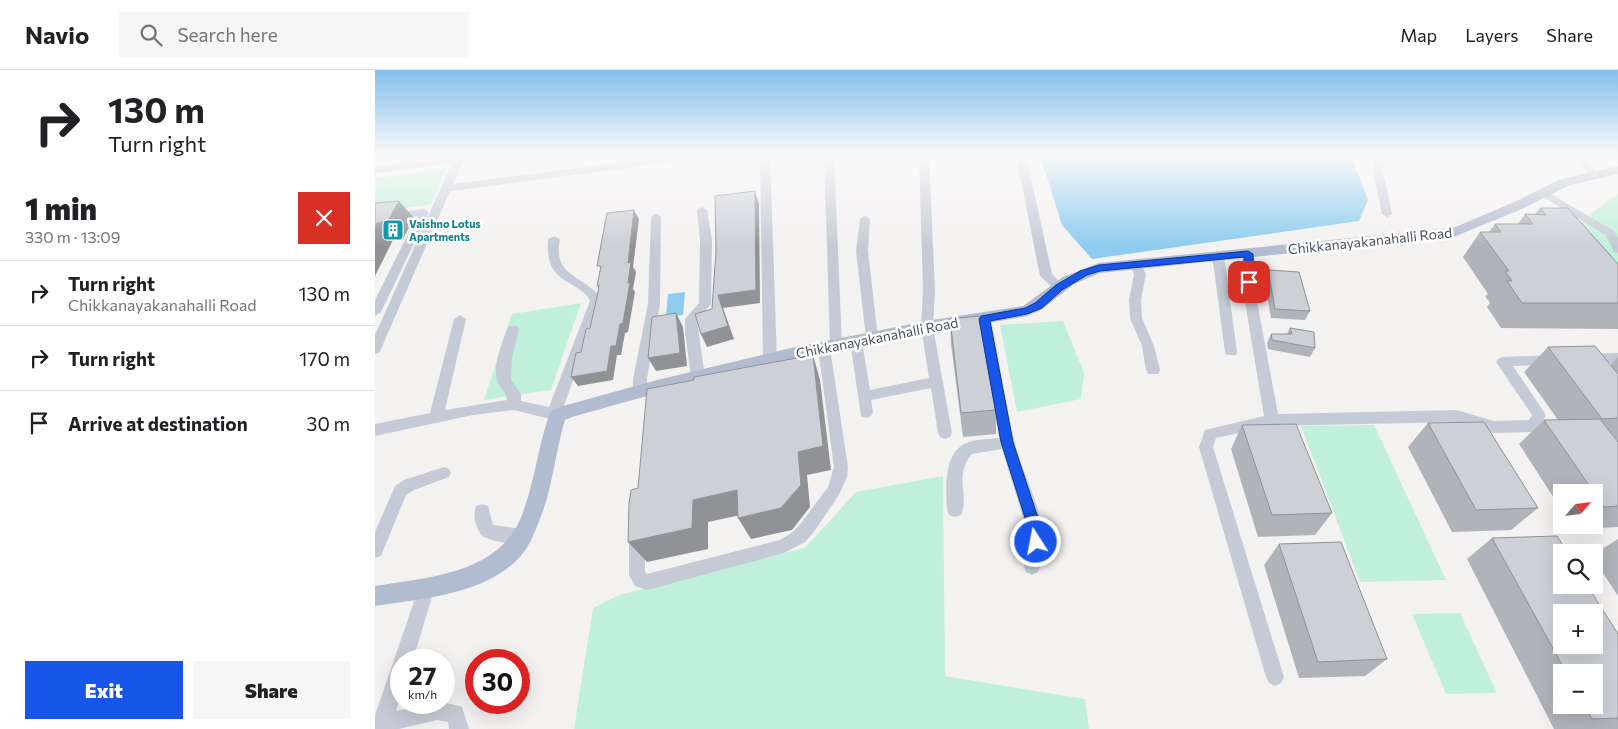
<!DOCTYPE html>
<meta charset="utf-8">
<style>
:root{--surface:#fff;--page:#f6f6f6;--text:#202124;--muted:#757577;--line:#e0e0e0;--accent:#1756e8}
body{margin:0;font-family:Commissioner,sans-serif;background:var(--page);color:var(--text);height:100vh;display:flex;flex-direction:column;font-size:19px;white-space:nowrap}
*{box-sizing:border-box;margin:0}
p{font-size:16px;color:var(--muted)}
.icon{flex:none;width:28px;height:28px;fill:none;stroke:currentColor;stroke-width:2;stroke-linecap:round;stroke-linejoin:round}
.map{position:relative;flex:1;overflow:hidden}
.panel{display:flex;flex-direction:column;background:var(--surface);width:375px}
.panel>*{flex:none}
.hud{background:#fff;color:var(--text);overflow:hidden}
.needle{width:32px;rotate:62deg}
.buttons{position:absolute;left:1178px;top:414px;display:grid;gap:10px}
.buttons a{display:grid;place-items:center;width:50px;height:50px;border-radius:0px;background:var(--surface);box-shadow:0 5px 20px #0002;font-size:25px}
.speed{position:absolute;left:15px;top:579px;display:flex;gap:10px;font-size:25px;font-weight:700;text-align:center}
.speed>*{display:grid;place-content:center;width:65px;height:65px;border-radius:50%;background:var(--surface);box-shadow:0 5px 20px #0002;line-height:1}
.speed small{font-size:12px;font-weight:400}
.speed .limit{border:8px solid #d22;background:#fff;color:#111}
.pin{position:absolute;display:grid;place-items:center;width:42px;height:42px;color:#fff;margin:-21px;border-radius:10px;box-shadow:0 2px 8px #0006}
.me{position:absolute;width:55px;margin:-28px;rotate:349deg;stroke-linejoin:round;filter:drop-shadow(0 0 4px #0008)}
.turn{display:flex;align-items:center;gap:18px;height:105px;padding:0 25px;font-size:22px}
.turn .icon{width:65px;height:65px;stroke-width:2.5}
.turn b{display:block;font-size:35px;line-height:42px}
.round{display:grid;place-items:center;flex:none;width:52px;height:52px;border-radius:0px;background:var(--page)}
.overview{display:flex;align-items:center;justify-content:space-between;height:85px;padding:0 25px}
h1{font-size:30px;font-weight:800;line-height:38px}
.button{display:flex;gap:10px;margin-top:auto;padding:10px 25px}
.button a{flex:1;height:58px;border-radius:0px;background:var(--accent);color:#fff;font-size:20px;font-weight:800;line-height:58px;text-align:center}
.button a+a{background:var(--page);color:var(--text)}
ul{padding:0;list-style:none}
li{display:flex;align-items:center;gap:15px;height:65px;padding:0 25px;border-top:1px solid var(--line)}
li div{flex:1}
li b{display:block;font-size:19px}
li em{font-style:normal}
header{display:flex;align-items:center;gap:30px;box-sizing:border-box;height:70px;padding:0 25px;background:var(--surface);border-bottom:1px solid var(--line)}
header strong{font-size:24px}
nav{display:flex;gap:28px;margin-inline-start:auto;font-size:18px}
.search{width:350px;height:45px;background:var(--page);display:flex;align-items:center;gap:12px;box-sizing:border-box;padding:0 18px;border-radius:0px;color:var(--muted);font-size:19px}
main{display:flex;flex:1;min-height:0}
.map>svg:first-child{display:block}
.green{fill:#c1f0da}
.water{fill:#8dccee}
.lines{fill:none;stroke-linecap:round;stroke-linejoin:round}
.minor{fill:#c5cbd6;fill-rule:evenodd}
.major{fill:#b1bcd0;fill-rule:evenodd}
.wall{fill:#b0b3b9;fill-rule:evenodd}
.shaded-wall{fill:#909296}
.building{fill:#cdd0d7;stroke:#909296;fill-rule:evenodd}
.route{fill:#1756e8;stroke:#0f3897}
.labels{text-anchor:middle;stroke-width:5;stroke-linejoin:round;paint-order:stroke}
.far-culture-label{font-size:11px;font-weight:bold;fill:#0d838f;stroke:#fff;text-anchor:start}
.street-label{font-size:14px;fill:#49515f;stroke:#fff}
</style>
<header>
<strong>Navio</strong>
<div class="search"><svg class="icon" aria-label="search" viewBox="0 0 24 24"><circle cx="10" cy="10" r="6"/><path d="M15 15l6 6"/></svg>Search here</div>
<nav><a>Map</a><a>Layers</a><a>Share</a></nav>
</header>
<main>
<section class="panel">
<div class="hud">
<div class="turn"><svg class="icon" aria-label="right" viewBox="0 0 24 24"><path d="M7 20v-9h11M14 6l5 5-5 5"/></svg><div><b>130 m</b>Turn right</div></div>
</div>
<div class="overview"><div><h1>1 min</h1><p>330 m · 13:09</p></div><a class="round" style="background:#d93025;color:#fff"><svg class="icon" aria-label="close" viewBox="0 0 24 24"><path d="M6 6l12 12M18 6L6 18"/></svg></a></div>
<ul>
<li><svg class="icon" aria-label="right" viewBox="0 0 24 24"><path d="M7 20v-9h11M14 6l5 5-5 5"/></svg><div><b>Turn right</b><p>Chikkanayakanahalli Road</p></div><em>130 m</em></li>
<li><svg class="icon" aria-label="right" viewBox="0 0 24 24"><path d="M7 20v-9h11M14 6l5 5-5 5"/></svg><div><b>Turn right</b></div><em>170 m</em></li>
<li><svg class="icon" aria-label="arrive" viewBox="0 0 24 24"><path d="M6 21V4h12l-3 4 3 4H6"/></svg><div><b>Arrive at destination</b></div><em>30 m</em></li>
</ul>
<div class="button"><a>Exit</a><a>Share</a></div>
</section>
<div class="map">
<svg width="1243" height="659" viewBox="0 0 1243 659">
<rect width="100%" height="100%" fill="#f4f2f1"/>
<g class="green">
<polygon points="71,99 56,134 0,143 0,108"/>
<polygon points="1243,124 1243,239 1190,162"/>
<polygon points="206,233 176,320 109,330 137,244"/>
<polygon points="688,251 709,303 706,329 642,342 625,255"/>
<polygon points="999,355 1071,510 985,512 926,356"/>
<polygon points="568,406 570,606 710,629 714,659 199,659 218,538 244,525 430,478 481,422"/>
<polygon points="1085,543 1122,623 1071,624 1037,544"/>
</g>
<g class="water">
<polygon points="665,85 976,85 993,130 984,151 717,189 687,155"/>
<polygon points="310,222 308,245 291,247 293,224"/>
</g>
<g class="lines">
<g class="minor">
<polygon points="0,85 7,85 3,90 0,91"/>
<polygon points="93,85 121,85 116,88 88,92 78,114 304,85 332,85 327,88 75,121 6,279 5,282 0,284 0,265 77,93 0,103 0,97"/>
<polygon points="385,85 395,85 402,290 400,293 390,293 388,290"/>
<polygon points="449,85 459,85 467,275 466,278 456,278 455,275"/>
<polygon points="544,85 554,85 560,220 558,257 577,363 575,367 570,369 565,367 563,363 556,318 496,330 498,342 496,346 491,348 486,346 475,271 476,268 486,268 487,271 495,320 554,308 546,257 548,220"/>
<polygon points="641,85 651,85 677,204 690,217 688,220 680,220 665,206"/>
<polygon points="999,85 1009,85 1008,101 1017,144 1012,147 1007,144 998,101"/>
<polygon points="1198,85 1208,85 1224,105 1223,107 1215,107"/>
<polygon points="1169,120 1239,161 1243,168 1243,183 1239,182 1231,165 1165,125 1164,123 1165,121"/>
<polygon points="327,137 332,140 337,170 336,234 322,250 330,307 328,311 318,311 316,307 310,262 310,249 324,233 325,170 322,140"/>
<polygon points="49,139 54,142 6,242 0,246 0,230 42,146 0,152 0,146"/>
<polygon points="281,144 286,147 285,234 272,309 272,320 270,324 265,325 260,324 258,320 258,309 273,234 276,147"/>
<polygon points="490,146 495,149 493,181 503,268 502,271 492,271 491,268 481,181 485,149"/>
<path d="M179,166L185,169C184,175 183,183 185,189C190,209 218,211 227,231L187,341L190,345L188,349L183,351L139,340L98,345L0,366V354L55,343L79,249L85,245L91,249L70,340L132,330C132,322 124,318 122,310C118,294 127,274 132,259L134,256H142L144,259L137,288L136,310L146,324V331L174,337L215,231C212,224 207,221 201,217C177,204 172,196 173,169Z"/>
<polygon points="873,180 879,184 881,226 903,344 1082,340 1119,351 1154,350 1157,345 1121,292 1123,289 1128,287 1177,285 1182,287 1184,290 1182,293 1177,295 1138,296 1171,345 1163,360 1158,362 1119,363 1082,352 897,356 841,368 838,377 909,607 906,613 900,616 894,613 891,607 824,377 830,360 889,346 869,226 867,184"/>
<polygon points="843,181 849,185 862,282 861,285 851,285 850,282 837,185"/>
<polygon points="760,190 764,191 771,204 766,230 767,248 779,276 785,300 783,304 773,304 771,300 767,276 755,248 754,230 759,204 754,194"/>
<path d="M610,245L616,249C624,289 630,330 639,370C648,411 682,459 663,502L657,505L651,502L649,497L653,472L650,454L627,379L597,384C578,406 595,425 586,445L580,447L574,445L572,440C571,420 568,386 589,374C599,369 614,369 624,368L604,249Z"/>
<polygon points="449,273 454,275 455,278 473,397 472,407 464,425 438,463 430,472 409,483 272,520 260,516 254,505 254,463 256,458 262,456 268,458 270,463 270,502 272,504 405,470 418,462 426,453 453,417 459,397 443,278 444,275"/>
<polygon points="1243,283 1243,293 1211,294 1206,292 1204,289 1206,286 1211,284"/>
<polygon points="69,397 74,399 76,403 74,407 39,420 31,425 6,486 0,488 0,462 20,416 29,410"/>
<path d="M107,434L113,436L118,455L154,460L156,465L154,470C140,475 120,473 107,466C101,458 97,445 101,436Z"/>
<path d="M52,509L58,511L60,517L38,590H26V625L21,641C44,636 65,628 87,637L94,659H74L73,652L62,650L24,659H0V645L44,517L46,511Z"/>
</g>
<path class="major" d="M1243,96V104L1195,115L1147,139L1081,166L725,203L699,214L666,240L652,246C603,255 555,262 506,271C402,291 299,318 197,347L190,350L188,357C180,386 177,418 166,446C160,463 153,480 140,492C104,525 46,529 0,536V516C53,507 125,504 147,445C159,413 163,378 174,345L177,340L188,336L282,310L416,278L551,251L648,236L688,207L724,193L1078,158L1137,133L1186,109Z"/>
</g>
<g class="wall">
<polygon points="1165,138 1243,194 1243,259 1126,258 1112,237 1115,233 1110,226 1113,224 1088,187 1105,162 1114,162 1120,154 1143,154 1150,144 1160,144"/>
<polygon points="893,200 935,241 930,250 896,248 889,209"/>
<polygon points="575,249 621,340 621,364 588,367 576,274"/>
<polygon points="915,258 940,278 935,287 893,279 892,273 896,264 912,264"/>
<polygon points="1173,277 1235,295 1243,287 1243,371 1242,371 1243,372 1243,457 1199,459 1196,455 1219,455 1219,422 1186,422 1186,439 1144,374 1169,350 1183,350 1149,302"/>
<polygon points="1053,353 1163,438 1136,460 1077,462 1033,377"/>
<polygon points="867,355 957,443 940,465 883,467 856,379"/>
<path d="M1117,468L1243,564V659H1179L1092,489ZM1186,602H1219V635H1186Z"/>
<polygon points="1243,469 1243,526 1219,489 1219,484"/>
<polygon points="904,474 1012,589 990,606 924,608 889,495"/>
</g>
<g class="shaded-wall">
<polygon points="380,121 384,134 385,233 348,238 359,269 332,277 326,264 343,225"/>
<polygon points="24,131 39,148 28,169 18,170 0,206 0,157 2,153"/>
<polygon points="259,140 264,149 258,197 261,202 258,219 260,222 253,262 250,263 246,285 242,285 238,310 203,316 196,307 253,213 253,193"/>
<polygon points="301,243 308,257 312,296 281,301 273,288"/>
<polygon points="438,285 445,310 456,400 432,405 435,437 417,460 376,469 363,448"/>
<polygon points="362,420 375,443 333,452 333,479 272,492 253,472 318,430"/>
</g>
<g class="building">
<polygon points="380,121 381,220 343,225 353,256 326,264 320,244 337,239 341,181 340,126"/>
<polygon points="24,131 13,151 2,153 0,157 0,133"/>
<polygon points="1165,138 1193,138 1243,194 1243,233 1147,233 1132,211 1137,211 1130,201 1134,201 1105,162 1126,162 1120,154 1158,154 1150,144 1171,145"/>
<polygon points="259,140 253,193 256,192 253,213 255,212 248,253 245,254 241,276 236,276 232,301 196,307 201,283 206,282 211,259 215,258 223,222 224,215 222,216 226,196 222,196 232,143"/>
<polygon points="893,200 924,202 935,241 900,239"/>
<polygon points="301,243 305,283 273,288 277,247"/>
<polygon points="605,246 621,340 586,343 575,249"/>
<polygon points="915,258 939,262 940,278 897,270 896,264 917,264"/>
<polygon points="1220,276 1243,304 1243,348 1227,349 1173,277"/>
<polygon points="438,285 448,376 423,382 426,415 406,438 363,448 362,420 318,430 317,458 253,472 254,433 256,420 263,418 272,319 319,310 319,307"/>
<polygon points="1225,349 1243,372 1243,436 1229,437 1169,350"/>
<polygon points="1109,352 1163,438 1101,440 1053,353"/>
<polygon points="921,354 957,443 897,445 867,355"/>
<path d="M1182,466L1192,482H1186V515H1212L1243,564V648L1217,649L1209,635H1219V602H1191L1117,468ZM1186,542H1219V575H1186Z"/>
<polygon points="966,472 1012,589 943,592 904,474"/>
</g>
<linearGradient id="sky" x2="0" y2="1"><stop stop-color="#83beea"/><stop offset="0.48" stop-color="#faf9f9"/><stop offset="1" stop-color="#faf9f9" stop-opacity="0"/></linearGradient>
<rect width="1243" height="177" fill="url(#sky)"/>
<polygon class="route" points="873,181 878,184 879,212 874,215 870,212 869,187 725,201 712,205 687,220 667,238 652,244 615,251 638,372 665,454 668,472 666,476 661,478 656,476 652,454 626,372 604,249 606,246 650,238 660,233 681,215 705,201 724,195"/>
<defs>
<g id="building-square" transform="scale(1.125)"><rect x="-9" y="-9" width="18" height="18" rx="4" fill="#0f9aa8" stroke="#fff"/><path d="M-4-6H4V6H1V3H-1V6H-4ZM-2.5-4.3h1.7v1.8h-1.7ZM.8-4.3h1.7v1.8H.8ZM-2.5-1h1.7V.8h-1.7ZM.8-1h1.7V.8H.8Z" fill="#fff"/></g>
</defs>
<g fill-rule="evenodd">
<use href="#building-square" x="18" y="160"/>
</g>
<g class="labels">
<g class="far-culture-label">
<text x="34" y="158">Vaishno Lotus<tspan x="34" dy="13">Apartments</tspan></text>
</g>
<g class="street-label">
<text transform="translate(995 171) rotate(-6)" y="5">Chikkanayakanahalli Road</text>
<text transform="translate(502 268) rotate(-11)" y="5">Chikkanayakanahalli Road</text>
</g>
</g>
</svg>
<div class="buttons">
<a><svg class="needle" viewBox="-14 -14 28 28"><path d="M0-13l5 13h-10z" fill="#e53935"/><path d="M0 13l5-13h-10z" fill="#757577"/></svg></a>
<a><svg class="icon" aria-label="search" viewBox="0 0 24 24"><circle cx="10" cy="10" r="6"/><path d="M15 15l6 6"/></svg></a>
<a>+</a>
<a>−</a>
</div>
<div class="speed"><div>27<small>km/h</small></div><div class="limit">30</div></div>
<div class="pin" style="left:874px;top:212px;background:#d93025"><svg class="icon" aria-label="arrive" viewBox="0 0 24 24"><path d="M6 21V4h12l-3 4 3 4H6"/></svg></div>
<svg class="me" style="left:661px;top:472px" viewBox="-20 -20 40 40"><circle r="17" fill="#1756e8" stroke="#fff" stroke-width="3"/><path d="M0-11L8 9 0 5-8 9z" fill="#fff"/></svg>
</div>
</main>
